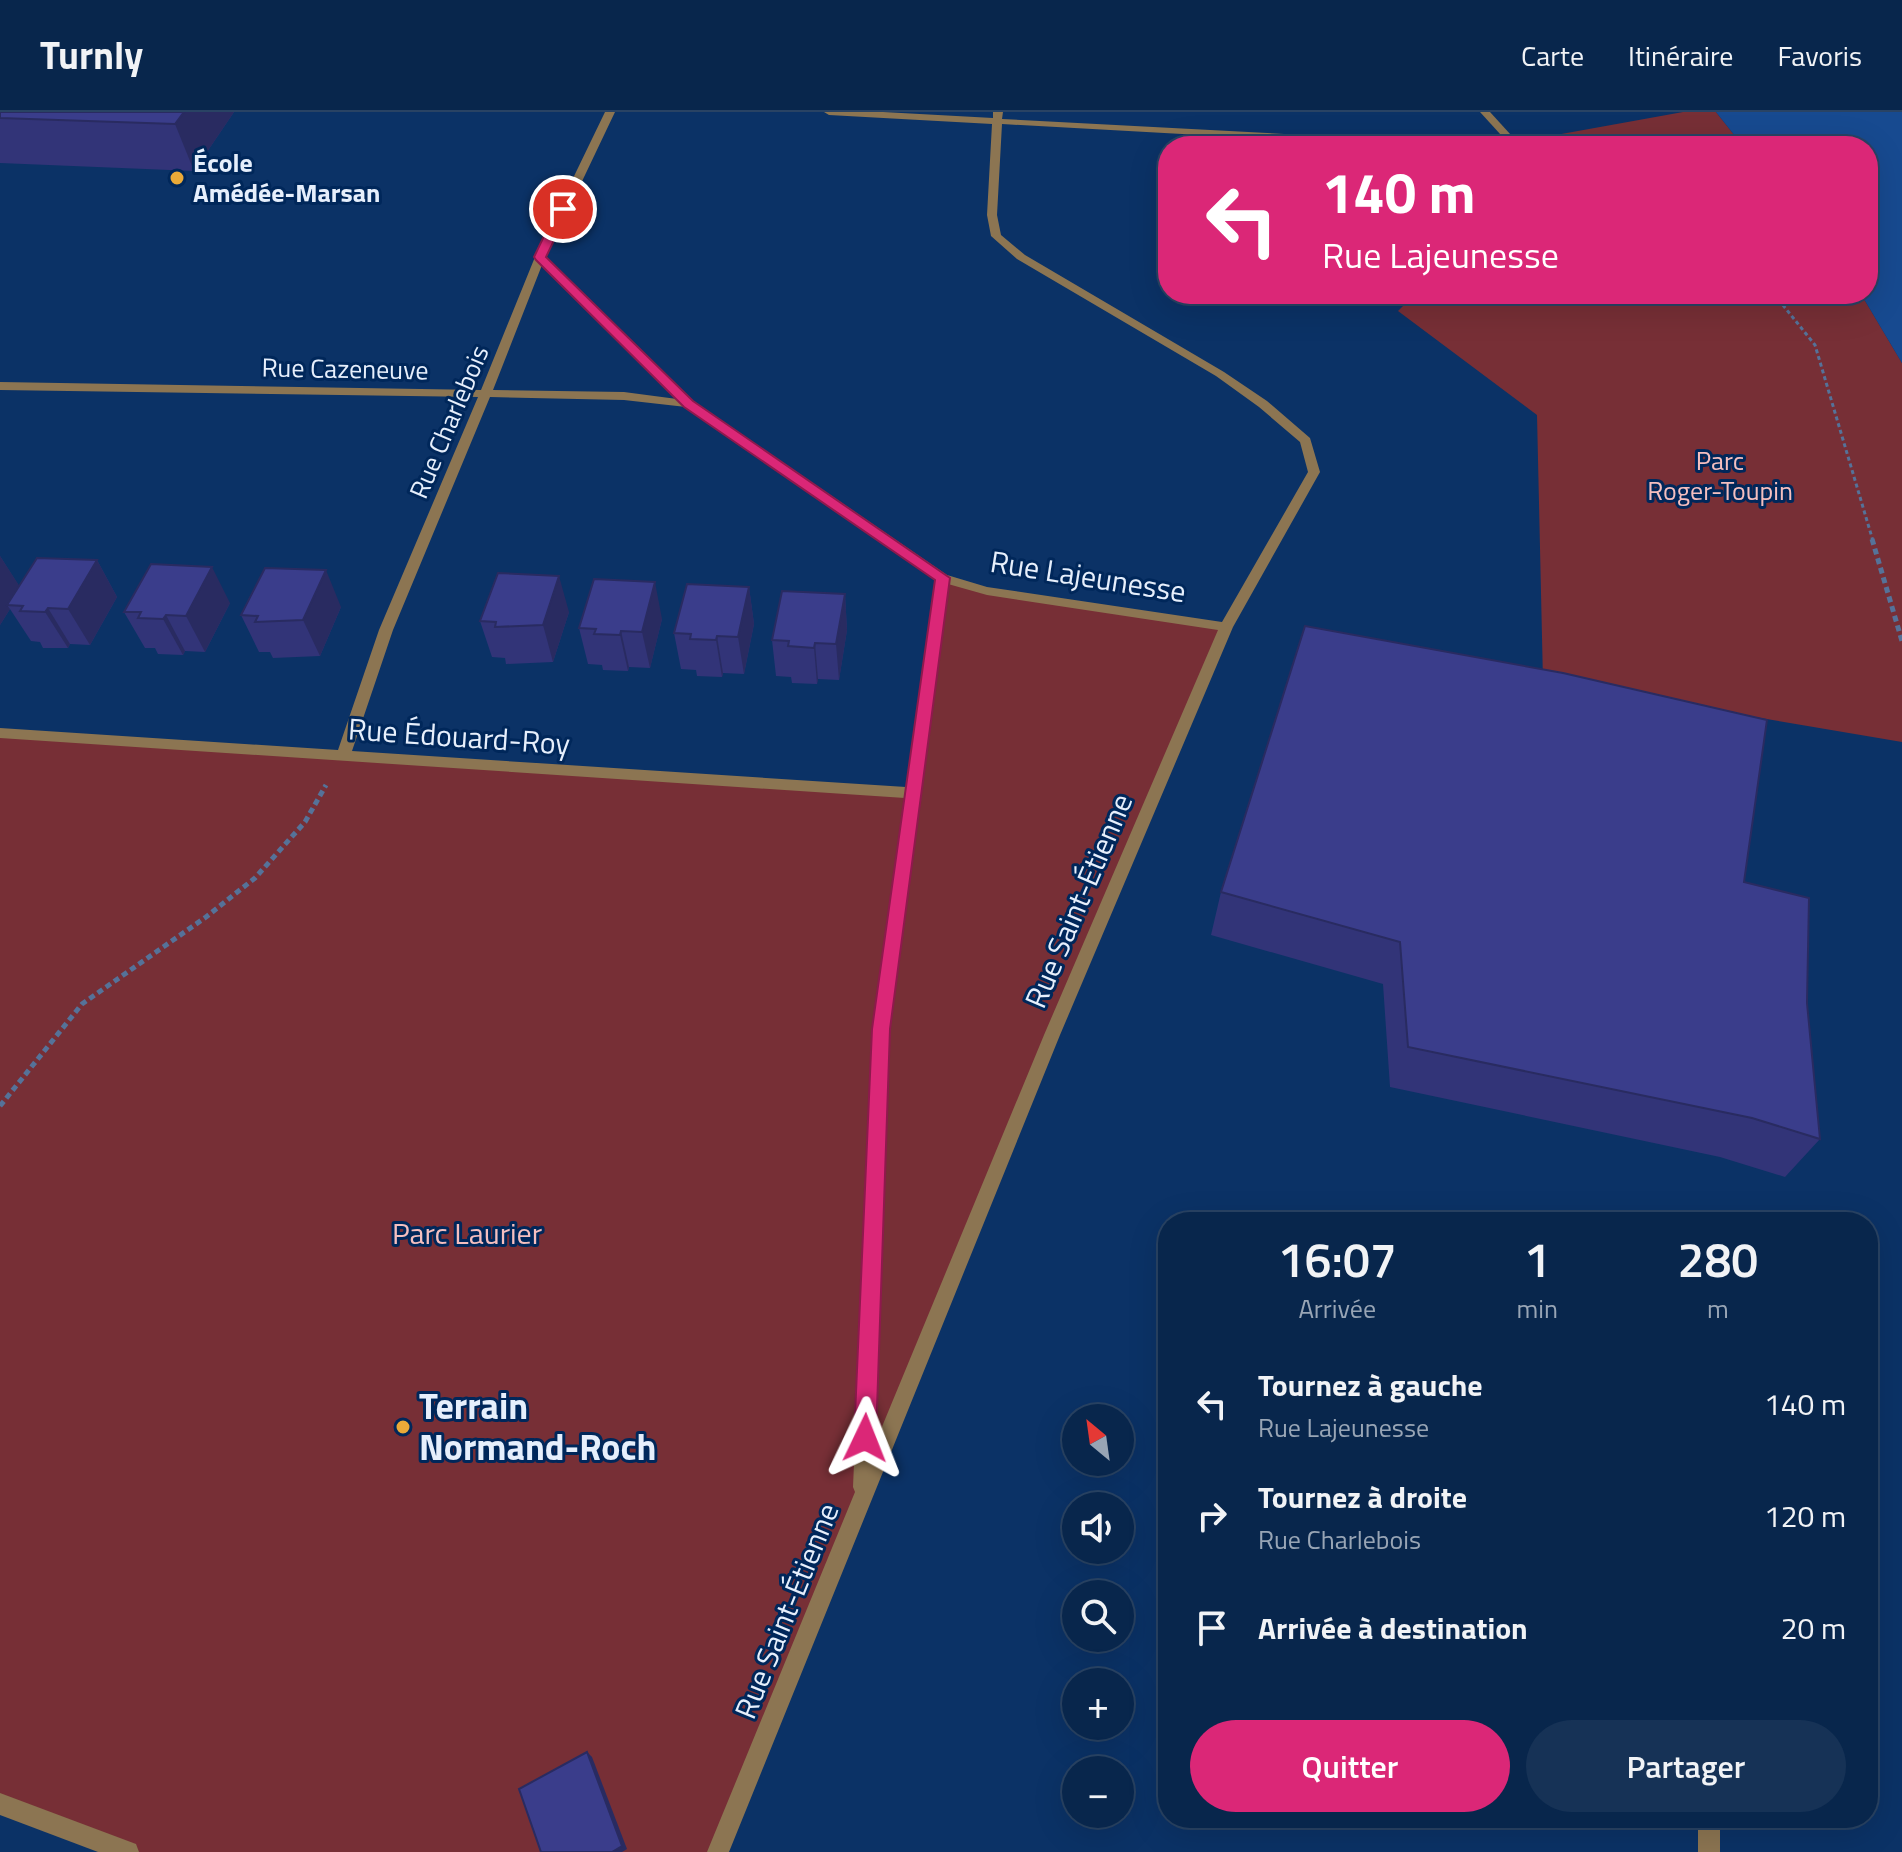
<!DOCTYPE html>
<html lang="fr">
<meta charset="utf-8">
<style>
:root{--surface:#08264c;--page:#163256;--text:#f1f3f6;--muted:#98a5b5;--line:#294364;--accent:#db2777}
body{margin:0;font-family:"Titillium Web",sans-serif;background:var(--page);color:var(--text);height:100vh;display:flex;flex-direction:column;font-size:30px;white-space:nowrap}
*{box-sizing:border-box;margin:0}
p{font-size:26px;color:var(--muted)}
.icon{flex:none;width:44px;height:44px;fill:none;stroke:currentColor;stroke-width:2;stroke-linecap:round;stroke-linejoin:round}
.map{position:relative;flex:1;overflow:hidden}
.sheet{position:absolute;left:1158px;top:1100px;width:720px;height:616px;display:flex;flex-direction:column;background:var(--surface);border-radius:32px;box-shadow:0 8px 32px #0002,0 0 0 2px var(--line)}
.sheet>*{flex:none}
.top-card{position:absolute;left:1158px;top:24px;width:720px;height:168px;border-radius:32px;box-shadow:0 8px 32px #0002,0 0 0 2px var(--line);background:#db2777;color:#fff;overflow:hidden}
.needle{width:52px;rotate:331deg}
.fabs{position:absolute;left:1062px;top:1292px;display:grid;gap:16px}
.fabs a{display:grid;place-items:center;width:72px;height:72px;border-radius:50%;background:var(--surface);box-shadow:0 8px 32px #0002,0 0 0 2px var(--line);font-size:40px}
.pin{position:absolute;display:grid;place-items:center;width:68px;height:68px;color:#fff;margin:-34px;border:4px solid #fff;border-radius:50%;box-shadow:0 2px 8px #0007}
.me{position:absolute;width:88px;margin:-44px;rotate:2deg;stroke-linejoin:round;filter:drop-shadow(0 0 6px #0008)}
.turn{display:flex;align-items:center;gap:28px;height:168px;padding:0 32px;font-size:36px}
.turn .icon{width:104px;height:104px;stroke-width:2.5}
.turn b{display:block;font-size:56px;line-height:68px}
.eta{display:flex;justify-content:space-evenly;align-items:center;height:136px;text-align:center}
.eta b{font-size:48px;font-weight:600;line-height:56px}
.button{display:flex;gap:16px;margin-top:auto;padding:16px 32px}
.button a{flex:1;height:92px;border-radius:48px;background:var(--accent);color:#fff;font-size:32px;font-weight:600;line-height:92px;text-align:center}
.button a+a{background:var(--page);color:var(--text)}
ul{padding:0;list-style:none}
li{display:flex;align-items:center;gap:24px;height:112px;padding:0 32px}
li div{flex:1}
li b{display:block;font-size:30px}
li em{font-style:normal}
header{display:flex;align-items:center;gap:48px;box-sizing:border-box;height:112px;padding:0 40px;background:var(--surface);border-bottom:2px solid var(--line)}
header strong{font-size:38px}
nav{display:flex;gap:44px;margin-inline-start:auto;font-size:28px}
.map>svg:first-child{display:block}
.green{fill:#772f36}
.water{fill:#174a90}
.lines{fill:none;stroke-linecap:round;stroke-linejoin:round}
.path-far1{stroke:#557299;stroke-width:3;stroke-dasharray:4 3;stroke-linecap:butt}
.path{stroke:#557299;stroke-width:5;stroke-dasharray:6 4;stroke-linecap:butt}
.minor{fill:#8c7552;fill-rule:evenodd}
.wall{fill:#323478}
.shaded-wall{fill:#292b61}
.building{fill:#3a3d8b;stroke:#292b61;stroke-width:2}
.route{fill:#db2777;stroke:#8e194d;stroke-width:2}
.poi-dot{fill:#eaaa38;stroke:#00275a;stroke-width:3}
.labels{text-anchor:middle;stroke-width:6;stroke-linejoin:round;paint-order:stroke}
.far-poi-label{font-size:26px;font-weight:bold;fill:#e6effc;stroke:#00275a;text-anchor:start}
.far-street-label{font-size:26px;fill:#e6effc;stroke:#00275a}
.far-park-label{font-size:26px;fill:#f5bfbf;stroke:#00275a}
.street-label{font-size:30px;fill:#e6effc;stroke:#00275a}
.park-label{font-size:30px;fill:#f5bfbf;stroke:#00275a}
.near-poi-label{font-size:36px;font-weight:bold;fill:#e6effc;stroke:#00275a;text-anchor:start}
</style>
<header>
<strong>Turnly</strong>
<nav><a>Carte</a><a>Itinéraire</a><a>Favoris</a></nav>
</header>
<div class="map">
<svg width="1902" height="1740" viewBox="0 0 1902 1740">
<rect width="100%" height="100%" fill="#0b3266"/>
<g class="green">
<polygon points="1683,0 1716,0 1743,34 1523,34 1522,29"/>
<polygon points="1415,182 1861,182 1902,251 1902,630 1543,569 1537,303 1398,199"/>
<polygon points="942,466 987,479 1226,515 718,1740 128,1740 0,1692 0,621 914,681"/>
</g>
<polygon class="water" points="1716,0 1902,0 1902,251 1861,182 1868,182 1868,34 1743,34"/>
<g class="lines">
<polyline class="path-far1" points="1774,182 1815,233 1873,429"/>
<g class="path">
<polyline points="1872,427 1902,529"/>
<polyline points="0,994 82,892 206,805 255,766 305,710 326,673"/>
</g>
<g class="minor">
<path d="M605,0H615L546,145L693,289L947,463L987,475L1222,510L1308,360L1300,330L1259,295L1216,264L1017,147L991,124L987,103L992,12L829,3L824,0H883L993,6V0H1003L1002,7L1453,31L1458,34H1398L1002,12L997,103L1001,123L1025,143L1224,260L1267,289L1310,326L1320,360L1233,515L1060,923L729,1740H707L855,1380L853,1375L873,917L905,686L0,626V616L338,638L379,518L478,285L0,278V270L481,278L535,145ZM542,153L677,287L624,280L493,278ZM490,285L624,288L686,295L935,468L906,675L352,639L393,518ZM948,472L987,483L1218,518L1044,923L874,1334L889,917Z"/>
<polygon points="1480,0 1490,0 1521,34 1511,34"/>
<polygon points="0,1681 136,1732 139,1740 98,1740 0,1703"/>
<rect x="1698" y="1706" width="22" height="34"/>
</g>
</g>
<g class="wall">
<polygon points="0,0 234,0 194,59 0,51"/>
<polygon points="0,444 19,474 97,448 117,485 90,533 70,532 68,536 43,536 40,530 31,529 10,497 0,513"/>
<polygon points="749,475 754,512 744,562 723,561 722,565 697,564 696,558 681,557 674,521"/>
<polygon points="845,482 847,518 839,568 818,567 817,572 792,571 791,565 776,564 772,528"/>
<polygon points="230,491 205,540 185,539 183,543 158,542 155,536 145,536 124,500"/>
<polygon points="341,495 320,544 273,546 270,540 259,540 241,503"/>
<polygon points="569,500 553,550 506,552 505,546 492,545 480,509"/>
<polygon points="662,507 650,556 629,555 628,559 603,558 602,553 588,552 579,516"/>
<polygon points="1744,770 1807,891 1820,1027 1785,1065 1720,1045 1390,975 1383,872 1211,823 1221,780"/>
</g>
<g class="shaded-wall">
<polygon points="184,0 234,0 194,59 175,12"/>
<polygon points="0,444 22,478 7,493 10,497 0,513"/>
<polygon points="97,448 117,485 90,533 68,497"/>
<polygon points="212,455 230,491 205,540 186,504"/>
<polygon points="326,458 341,495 320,544 303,508"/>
<polygon points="559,464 569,500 553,550 543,513"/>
<polygon points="655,470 662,507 650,556 642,520"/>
<polygon points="749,475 754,512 744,562 738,525"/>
<polygon points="845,482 847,518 839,568 836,532"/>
<polygon points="48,496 70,532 68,536 45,500"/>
<polygon points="166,503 185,539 183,543 163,507"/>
<polygon points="621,519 629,555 628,559 620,523"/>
<polygon points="717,524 723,561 722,565 716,528"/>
<polygon points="815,531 818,567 817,572 814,536"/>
<polygon points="587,1640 592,1645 627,1737 622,1740 612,1740"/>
</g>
<g class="building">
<polygon points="0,0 184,0 175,12 0,6"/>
<polygon points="37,446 97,448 68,497 48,496 45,500 20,499 23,494 7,493"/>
<polygon points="151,452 212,455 186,504 166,503 163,507 138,506 141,500 124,500"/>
<polygon points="265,456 326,458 303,508 255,510 258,504 241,503"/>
<polygon points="498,461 559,464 543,513 495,515 496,510 480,509"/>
<polygon points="594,467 655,470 642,520 621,519 620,523 594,522 596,517 579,516"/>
<polygon points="687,472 749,475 738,525 717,524 716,528 690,527 691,522 674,521"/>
<polygon points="782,479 845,482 836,532 815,531 814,536 788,534 789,529 772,528"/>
<polygon points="1305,514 1563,561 1767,608 1744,770 1809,786 1807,891 1820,1027 1752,1006 1408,935 1400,830 1221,780"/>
<polygon points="587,1640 622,1734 612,1740 541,1740 519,1677"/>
</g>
<polygon class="route" points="563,93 569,97 546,145 693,289 950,466 890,917 876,1326 873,1333 865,1336 857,1333 854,1326 872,917 935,468 684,295 536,148 534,145 557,97"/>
<g class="poi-dot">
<circle cx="177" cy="66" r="8"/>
<circle cx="403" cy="1315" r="8"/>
</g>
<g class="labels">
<g class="far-poi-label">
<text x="193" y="60">École<tspan x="193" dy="30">Amédée-Marsan</tspan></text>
</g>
<g class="far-street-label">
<text transform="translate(345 257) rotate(1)" y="9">Rue Cazeneuve</text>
<text transform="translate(449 310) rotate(-67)" y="9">Rue Charlebois</text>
</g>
<g class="far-park-label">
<text x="1720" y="358">Parc<tspan x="1720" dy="30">Roger-Toupin</tspan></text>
</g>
<g class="street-label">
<text transform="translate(1088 465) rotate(9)" y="10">Rue Lajeunesse</text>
<text transform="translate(459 625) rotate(4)" y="10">Rue Édouard-Roy</text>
<text transform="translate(1079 789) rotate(-67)" y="10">Rue Saint-Étienne</text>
<text transform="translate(787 1499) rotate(-68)" y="10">Rue Saint-Étienne</text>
</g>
<g class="park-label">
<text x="467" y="1132">Parc Laurier</text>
</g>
<g class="near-poi-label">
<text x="419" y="1307">Terrain<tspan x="419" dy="41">Normand-Roch</tspan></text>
</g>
</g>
</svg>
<div class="fabs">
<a><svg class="needle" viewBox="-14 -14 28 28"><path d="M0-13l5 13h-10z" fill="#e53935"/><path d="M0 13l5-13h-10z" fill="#98a5b5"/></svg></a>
<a><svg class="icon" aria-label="sound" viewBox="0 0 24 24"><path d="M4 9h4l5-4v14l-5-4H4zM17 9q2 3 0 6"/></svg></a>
<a><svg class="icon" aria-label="search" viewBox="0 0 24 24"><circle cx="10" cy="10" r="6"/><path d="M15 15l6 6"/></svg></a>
<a>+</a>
<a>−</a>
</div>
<div class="pin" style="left:563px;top:97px;background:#d93025"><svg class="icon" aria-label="arrive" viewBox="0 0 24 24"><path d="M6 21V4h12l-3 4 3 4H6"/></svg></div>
<svg class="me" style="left:865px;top:1326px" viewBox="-20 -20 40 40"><path d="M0-17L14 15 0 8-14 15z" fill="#db2777" stroke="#fff" stroke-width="4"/></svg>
<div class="top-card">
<div class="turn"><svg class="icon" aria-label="left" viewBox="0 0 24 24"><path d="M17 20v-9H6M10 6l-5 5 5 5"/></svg><div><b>140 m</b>Rue Lajeunesse</div></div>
</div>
<section class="sheet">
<div class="eta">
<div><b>16:07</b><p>Arrivée</p></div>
<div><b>1</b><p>min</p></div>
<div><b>280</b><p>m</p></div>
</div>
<ul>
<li><svg class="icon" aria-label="left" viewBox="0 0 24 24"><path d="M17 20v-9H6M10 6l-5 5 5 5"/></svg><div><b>Tournez à gauche</b><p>Rue Lajeunesse</p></div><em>140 m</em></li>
<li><svg class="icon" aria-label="right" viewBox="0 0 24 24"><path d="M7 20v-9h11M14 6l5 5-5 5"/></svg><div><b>Tournez à droite</b><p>Rue Charlebois</p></div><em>120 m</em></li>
<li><svg class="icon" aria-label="arrive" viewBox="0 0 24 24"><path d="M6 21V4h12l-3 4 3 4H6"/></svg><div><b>Arrivée à destination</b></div><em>20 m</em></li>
</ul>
<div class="button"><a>Quitter</a><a>Partager</a></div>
</section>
</div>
